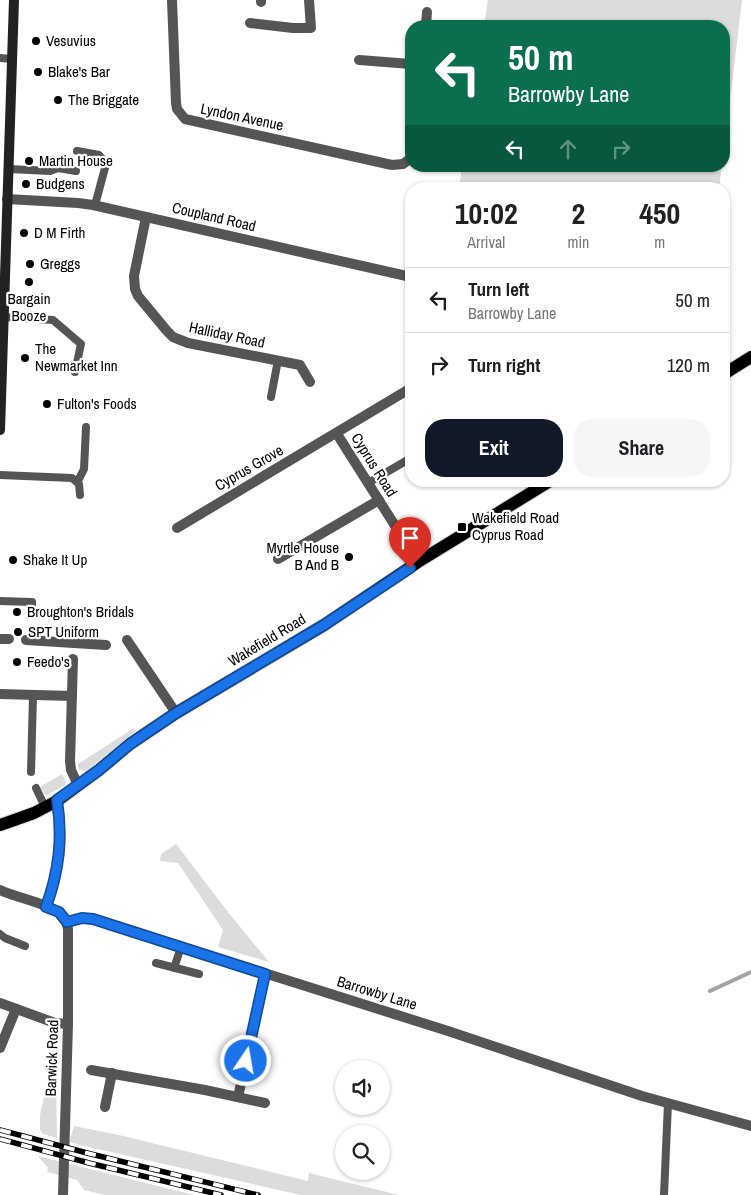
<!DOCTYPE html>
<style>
:root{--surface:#fff;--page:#f6f6f6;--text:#202124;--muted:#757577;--line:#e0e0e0;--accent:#111827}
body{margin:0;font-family:"Archivo Narrow",sans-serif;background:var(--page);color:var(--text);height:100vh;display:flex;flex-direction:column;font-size:19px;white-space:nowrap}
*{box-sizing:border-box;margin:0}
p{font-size:16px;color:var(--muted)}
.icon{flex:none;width:28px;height:28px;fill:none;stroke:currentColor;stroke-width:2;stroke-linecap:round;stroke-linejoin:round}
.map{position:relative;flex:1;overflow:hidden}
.side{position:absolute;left:405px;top:182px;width:325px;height:305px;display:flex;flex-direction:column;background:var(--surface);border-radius:20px;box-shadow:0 1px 4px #0004}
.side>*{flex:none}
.banner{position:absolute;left:405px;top:20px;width:325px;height:152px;border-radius:20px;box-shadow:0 1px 4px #0004;background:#0b6e4f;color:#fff;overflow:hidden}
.fabs{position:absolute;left:335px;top:1060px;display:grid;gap:10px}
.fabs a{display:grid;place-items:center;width:55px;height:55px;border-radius:50%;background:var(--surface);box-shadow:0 1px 4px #0004;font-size:25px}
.pin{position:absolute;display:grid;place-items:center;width:42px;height:42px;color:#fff;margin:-51px -21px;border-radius:50% 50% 50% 0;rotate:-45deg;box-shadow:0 0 5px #0007}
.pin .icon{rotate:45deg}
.me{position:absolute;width:55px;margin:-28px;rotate:12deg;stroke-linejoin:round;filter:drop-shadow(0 0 4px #0008)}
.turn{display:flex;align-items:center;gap:18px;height:105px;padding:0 20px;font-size:22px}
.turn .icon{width:65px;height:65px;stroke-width:2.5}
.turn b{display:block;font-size:35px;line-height:42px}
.lanes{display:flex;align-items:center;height:48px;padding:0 20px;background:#0003;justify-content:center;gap:25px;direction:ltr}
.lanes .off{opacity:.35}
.eta{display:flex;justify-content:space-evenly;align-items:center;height:85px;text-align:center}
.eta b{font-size:30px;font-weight:700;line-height:35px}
.action{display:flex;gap:10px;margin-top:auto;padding:10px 20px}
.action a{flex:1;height:58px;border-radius:20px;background:var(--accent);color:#fff;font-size:20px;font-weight:700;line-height:58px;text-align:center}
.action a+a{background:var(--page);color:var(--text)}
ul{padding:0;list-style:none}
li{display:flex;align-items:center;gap:15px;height:65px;padding:0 20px;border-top:1px solid var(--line)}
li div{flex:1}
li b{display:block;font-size:19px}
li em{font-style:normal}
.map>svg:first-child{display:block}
.green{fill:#dcdcdc}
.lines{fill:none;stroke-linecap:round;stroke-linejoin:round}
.stream{stroke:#a3a3a3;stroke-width:4}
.primary-casing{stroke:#dbdbdb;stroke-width:14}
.service{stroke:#555;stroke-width:8}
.minor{stroke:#555;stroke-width:10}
.tertiary{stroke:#555;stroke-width:10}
.secondary{stroke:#222;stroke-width:10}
.primary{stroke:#000;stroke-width:12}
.rail-casing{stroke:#000;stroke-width:5.5}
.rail{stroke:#fff;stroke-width:4;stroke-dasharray:11;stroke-linecap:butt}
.route-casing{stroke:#114b97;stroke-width:12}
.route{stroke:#1a73e8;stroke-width:9}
.poi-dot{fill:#000;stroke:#fff;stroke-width:2}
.labels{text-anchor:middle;stroke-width:4.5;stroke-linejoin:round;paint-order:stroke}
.poi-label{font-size:15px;fill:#000;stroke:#fff;text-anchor:start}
.street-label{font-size:15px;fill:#000;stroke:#fff}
</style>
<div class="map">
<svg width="751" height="1195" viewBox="0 0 751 1195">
<rect width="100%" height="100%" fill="#fff"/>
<g class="green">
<polygon points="488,0 742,0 724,151 724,26 484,26"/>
<polygon points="462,166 722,166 719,189 459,189"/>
<polygon points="134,728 136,731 86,771 79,770 78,764"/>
<polygon points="62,774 66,782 65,785 46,796 40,787"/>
<polygon points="176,844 228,912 269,962 218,947 223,930 178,863 160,861 161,854"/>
<polygon points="56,1074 57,1138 43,1134 40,1130 40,1115 49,1076"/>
<polygon points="74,1126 119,1135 308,1181 309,1173 399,1195 301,1195 93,1148 69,1142"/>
<polygon points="38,1156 194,1195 105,1195 84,1190 77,1180 47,1172 48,1168"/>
</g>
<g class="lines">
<polyline class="stream" points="710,991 751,972"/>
<g class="primary-casing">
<g id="primary">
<polyline points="724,374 751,357"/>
<polyline points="0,825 34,813 57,801 99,770 130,744 176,713 324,625 418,562 550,481"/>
</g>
</g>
<g class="service">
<polyline points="0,58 12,59"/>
<polyline points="77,151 99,155 105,162 105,168 95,205"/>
<polyline points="9,169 50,171 58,168 76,171"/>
<polyline points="4,317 53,320 81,344 75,372"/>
<polyline points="271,397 278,360"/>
<polyline points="0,475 72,478 79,484 80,495"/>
<polyline points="78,481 84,469 86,427"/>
<polyline points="368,483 411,458"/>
<polyline points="0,601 32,602 32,606"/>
<polyline points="31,772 33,695"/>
<polyline points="36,788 45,807"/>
<path d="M46,907C59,872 63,838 57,801"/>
<polyline points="0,934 5,938 25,946"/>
<polyline points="156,963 199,974"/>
<polyline points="174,968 181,947"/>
<polyline points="664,1195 668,1103"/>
</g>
<g class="minor">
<polyline points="172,0 176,103 177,109 185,119 392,165 403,164 411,158"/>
<polyline points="261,0 261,2"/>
<polyline points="250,23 293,28 311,28 309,0"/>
<polyline points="426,26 427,12"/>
<polyline points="359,60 411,64"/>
<polyline points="7,199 78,203 93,205 411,277"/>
<polyline points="146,217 134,276 135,289 138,296 167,331 173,337 188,343 300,365 310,382"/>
<polyline points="337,434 418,562"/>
<polyline points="177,528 411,388"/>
<polyline points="278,559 379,500"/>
<polyline points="0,639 9,639"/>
<polyline points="26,640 106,645"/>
<polyline points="127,640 176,713"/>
<polyline points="73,659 70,761 71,770 78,785"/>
<polyline points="0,694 72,696"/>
<polyline points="67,922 82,918 93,919 448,1031 642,1096 751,1126"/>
<polyline points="0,1003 55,1023 68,1024"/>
<polyline points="0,1048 16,1009"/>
<polyline points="91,1070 205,1090 265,1103"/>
<polyline points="238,1097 265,974"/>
<polyline points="105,1107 112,1073"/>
</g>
<path class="tertiary" d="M0,890C14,897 53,905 62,915C66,919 67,924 68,929V1024L63,1195"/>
<polyline class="secondary" points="0,430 14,0"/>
<use href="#primary" class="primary"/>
<g class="rail-casing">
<g id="rail">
<polyline points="0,1130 91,1154 258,1195"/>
<polyline points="0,1139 89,1163 221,1195"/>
</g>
</g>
<use href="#rail" class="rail"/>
</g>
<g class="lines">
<g class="route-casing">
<path id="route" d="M246,1061L265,974L93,919L82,918L67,922L59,912L46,907C59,871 63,838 57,800L99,770L130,744L176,713L324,625L410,568"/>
</g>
<use href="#route" class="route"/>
</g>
<g class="poi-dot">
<circle cx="36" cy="41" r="5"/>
<circle cx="38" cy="72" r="5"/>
<circle cx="58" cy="100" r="5"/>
<circle cx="29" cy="161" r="5"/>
<circle cx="26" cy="184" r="5"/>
<circle cx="24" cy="233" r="5"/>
<circle cx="30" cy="264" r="5"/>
<circle cx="29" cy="282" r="5"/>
<circle cx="25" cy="358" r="5"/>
<circle cx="47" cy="404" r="5"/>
<rect x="457" y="522" width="10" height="10" rx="2.5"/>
<circle cx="349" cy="557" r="5"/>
<circle cx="13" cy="560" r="5"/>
<circle cx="17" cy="612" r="5"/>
<circle cx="18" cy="632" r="5"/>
<circle cx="17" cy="662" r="5"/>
</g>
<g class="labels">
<g class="poi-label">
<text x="46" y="46">Vesuvius</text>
<text x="48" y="77">Blake's Bar</text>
<text x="68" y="105">The Briggate</text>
<text x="39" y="166">Martin House</text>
<text x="36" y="189">Budgens</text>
<text x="34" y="238">D M Firth</text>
<text x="40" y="269">Greggs</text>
<text x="29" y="304" text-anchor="middle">Bargain<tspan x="29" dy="17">Booze</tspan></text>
<text x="35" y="354">The<tspan x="35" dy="17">Newmarket Inn</tspan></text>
<text x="57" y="409">Fulton's Foods</text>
<text x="472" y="523">Wakefield Road<tspan x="472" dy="17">Cyprus Road</tspan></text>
<text x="339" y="553" text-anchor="end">Myrtle House<tspan x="339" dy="17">B And B</tspan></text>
<text x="23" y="565">Shake It Up</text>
<text x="27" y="617">Broughton's Bridals</text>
<text x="28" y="637">SPT Uniform</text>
<text x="27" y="667">Feedo's</text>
</g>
<g class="street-label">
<text transform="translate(242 117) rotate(12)" y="5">Lyndon Avenue</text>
<text transform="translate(214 217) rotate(13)" y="5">Coupland Road</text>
<text transform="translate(227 335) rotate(12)" y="5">Halliday Road</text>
<text transform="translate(374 465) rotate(58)" y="5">Cyprus Road</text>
<text transform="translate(249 468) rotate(-30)" y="5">Cyprus Grove</text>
<text transform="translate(267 640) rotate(-31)" y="5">Wakefield Road</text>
<text transform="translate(377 993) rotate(17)" y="5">Barrowby Lane</text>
<text transform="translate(52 1058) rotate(-88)" y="5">Barwick Road</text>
</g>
</g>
</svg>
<div class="fabs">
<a><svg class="icon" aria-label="sound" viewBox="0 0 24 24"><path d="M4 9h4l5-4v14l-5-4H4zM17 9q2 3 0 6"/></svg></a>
<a><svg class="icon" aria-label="search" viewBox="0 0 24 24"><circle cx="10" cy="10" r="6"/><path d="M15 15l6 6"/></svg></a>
</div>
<div class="pin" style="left:410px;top:568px;background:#d93025"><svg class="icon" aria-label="arrive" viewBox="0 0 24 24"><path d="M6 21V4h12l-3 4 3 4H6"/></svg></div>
<svg class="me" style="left:246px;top:1061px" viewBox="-20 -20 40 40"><circle r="17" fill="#1a73e8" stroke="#fff" stroke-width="3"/><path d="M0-11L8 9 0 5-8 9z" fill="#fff"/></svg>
<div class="banner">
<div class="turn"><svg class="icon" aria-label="left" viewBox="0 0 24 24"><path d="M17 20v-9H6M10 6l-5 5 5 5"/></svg><div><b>50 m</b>Barrowby Lane</div></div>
<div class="lanes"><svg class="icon" aria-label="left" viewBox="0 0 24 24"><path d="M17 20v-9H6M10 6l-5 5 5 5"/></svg><svg class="icon off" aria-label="ahead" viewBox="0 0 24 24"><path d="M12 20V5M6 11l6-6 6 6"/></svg><svg class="icon off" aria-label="right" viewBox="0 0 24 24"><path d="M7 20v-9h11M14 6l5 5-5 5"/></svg></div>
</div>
<section class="side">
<div class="eta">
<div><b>10:02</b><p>Arrival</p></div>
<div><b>2</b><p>min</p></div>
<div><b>450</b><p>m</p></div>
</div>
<ul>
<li><svg class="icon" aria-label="left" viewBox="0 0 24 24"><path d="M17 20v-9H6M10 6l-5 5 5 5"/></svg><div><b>Turn left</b><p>Barrowby Lane</p></div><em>50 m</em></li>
<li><svg class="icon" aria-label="right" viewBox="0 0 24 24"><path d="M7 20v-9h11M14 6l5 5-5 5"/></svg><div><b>Turn right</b></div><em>120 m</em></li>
</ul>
<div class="action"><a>Exit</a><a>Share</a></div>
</section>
</div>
